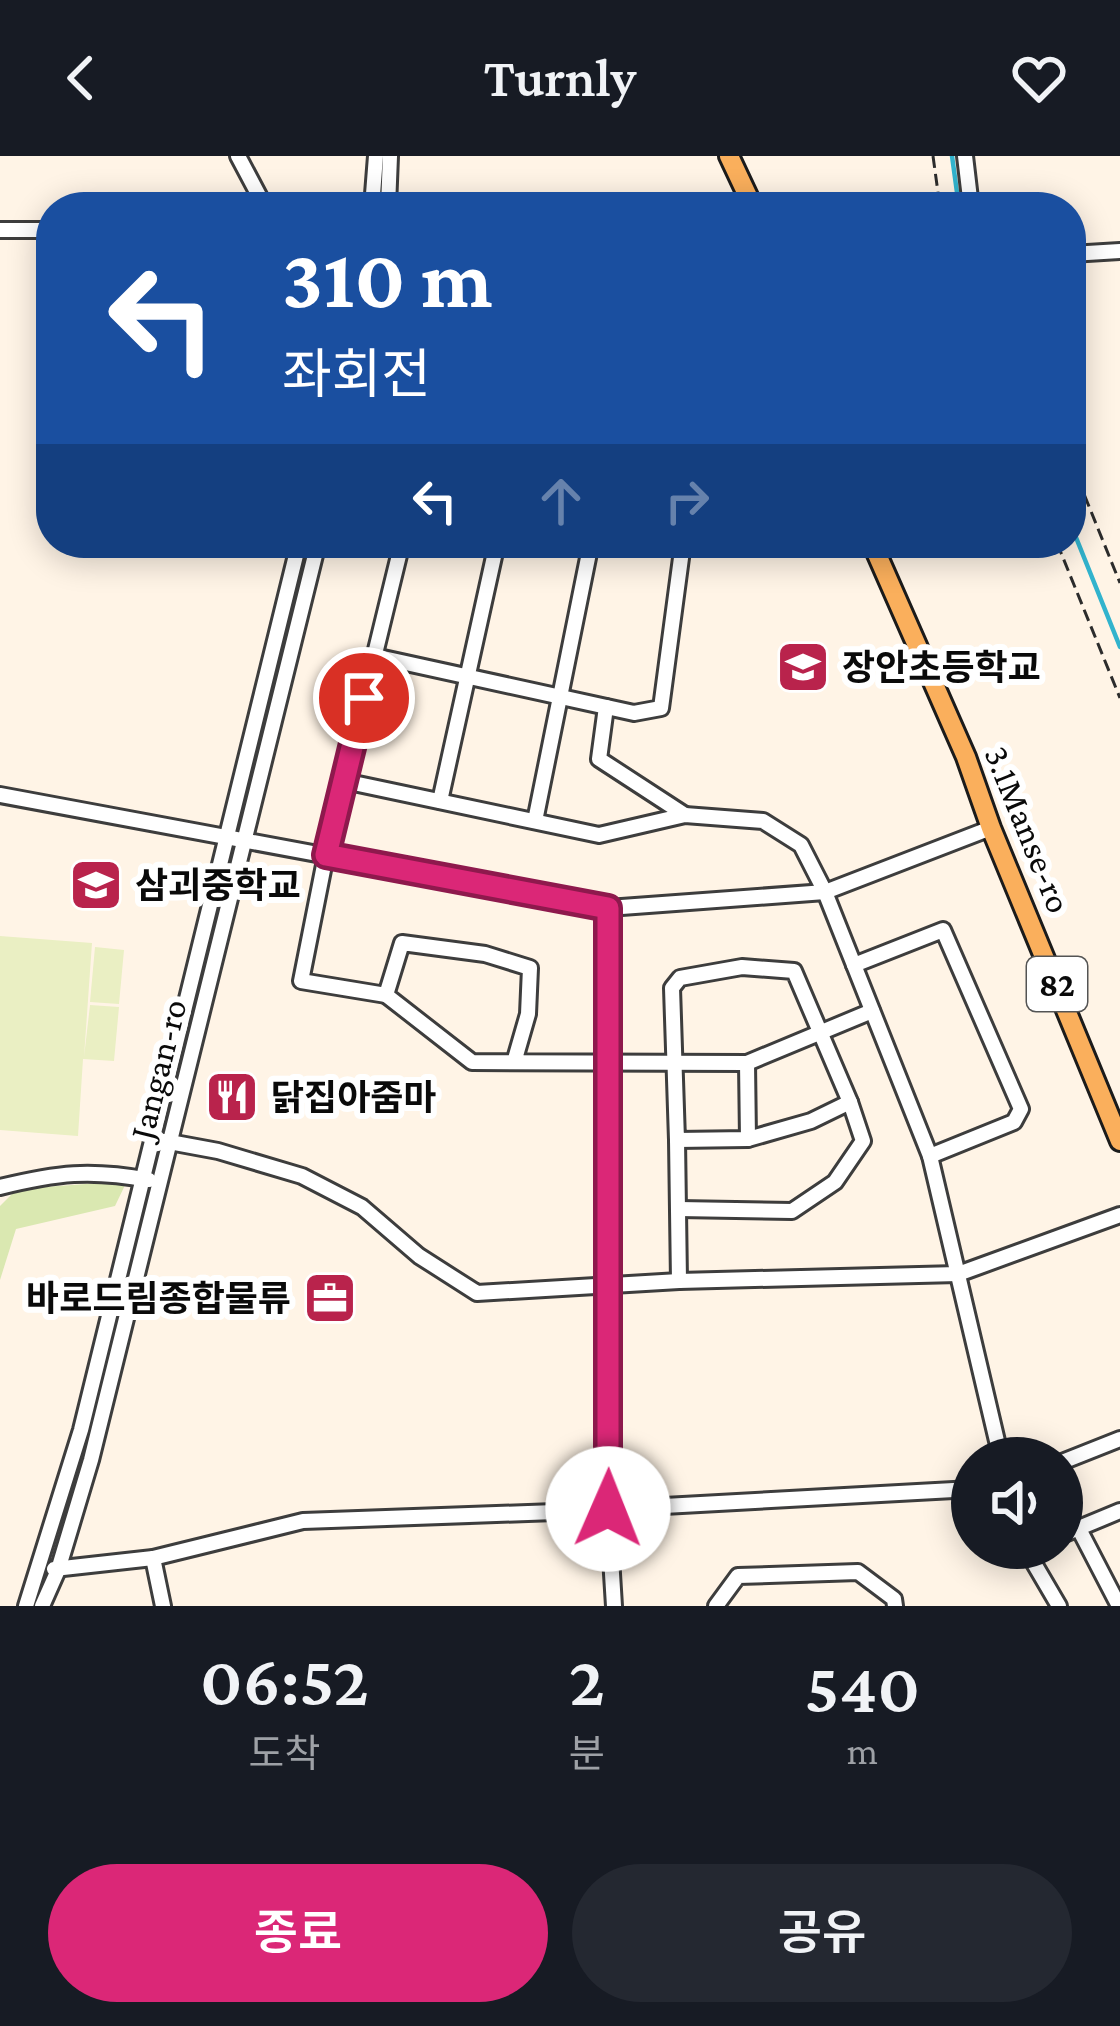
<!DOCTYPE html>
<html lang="ko">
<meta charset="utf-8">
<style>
:root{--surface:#171b24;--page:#242831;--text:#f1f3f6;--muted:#9ea1a6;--accent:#db2777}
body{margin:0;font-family:"Crimson Pro","Noto Sans KR",serif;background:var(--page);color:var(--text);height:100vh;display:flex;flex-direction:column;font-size:45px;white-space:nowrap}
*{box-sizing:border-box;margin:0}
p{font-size:39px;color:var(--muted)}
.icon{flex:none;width:66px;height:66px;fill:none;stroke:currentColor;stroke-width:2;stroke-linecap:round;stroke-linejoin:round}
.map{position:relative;height:1450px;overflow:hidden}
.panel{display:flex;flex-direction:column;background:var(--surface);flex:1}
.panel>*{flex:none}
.top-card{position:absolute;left:36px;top:36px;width:1050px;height:366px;border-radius:48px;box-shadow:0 6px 30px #0003;background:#1a4fa0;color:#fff;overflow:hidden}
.controls{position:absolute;left:951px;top:1281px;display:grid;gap:24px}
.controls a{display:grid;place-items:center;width:132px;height:132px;border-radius:50%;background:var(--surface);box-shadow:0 6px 30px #0003;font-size:60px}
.pin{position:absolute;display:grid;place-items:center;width:102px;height:102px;color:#fff;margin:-51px;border:6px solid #fff;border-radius:50%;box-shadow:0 3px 12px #0007}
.me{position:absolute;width:132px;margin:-66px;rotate:1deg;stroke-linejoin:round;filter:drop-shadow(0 0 9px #0008)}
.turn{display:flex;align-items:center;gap:42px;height:252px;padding:0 48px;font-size:54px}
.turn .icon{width:156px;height:156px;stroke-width:2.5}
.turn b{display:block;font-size:84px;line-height:102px}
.lanes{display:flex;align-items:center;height:114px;padding:0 48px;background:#0003;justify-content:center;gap:60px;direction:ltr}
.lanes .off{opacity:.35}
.eta{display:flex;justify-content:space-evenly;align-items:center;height:204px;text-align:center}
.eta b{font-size:72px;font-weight:600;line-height:84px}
.button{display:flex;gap:24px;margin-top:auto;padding:24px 48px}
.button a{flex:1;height:138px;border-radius:72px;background:var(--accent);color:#fff;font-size:48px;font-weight:600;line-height:138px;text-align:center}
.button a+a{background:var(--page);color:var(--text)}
header{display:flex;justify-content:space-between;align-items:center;height:156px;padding:0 48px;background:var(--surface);font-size:54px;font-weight:600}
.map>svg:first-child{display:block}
.green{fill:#dae8b1}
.pitch{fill:#eaefc3}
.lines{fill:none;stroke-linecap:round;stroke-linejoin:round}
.stream{stroke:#32b3cd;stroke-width:4.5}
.minor-casing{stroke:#3d3d3d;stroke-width:20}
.major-casing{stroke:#1b1b1b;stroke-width:24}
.path{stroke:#2c2c2c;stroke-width:3;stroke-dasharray:12 6;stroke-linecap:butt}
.minor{stroke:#fff;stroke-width:14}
.major{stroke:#faaf5c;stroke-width:18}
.route-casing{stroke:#8e194d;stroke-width:30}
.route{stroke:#db2777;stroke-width:21}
.labels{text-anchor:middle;stroke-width:12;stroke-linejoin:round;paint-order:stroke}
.shield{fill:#fff;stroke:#545454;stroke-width:3}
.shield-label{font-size:33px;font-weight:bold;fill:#0a0a0a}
.poi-label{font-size:36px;font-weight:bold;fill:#0a0a0a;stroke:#fff;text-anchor:start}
.street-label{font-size:36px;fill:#0a0a0a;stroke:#fff}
</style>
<header><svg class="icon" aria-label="back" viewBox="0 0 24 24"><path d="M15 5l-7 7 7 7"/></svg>Turnly<svg class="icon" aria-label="heart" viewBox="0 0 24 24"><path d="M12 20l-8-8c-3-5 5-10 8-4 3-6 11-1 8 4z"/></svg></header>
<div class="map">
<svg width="1120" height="1450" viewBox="0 0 1120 1450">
<rect width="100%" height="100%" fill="#fff4e6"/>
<polygon class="green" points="127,1025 115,1050 16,1073 0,1124 0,1050 17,1033"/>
<g class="pitch">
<polygon points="0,780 92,787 84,901 90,849 119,851 114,905 83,903 78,980 0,974"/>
<polygon points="95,791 124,794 119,848 90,846"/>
</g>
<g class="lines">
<g class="stream">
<polyline points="952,0 959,51"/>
<polyline points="1071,369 1120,491"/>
</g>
<g class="minor-casing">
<g id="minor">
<polyline points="238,0 265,51"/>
<polyline points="965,0 971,51"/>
<polyline points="372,51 376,0"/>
<polyline points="388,51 390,0"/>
<polyline points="0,74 51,74"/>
<polyline points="49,74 51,242"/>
<polyline points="1071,98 1120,95"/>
<polyline points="374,500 634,557 661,552 683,387"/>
<polyline points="606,551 599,603 685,659"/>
<polyline points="344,625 599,679 685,659 763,665 801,689 825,736 930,1000 1001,1302"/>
<polyline points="0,639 608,752 825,736 991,672"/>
<polyline points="440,645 497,387"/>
<polyline points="535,665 591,387"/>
<polyline points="608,752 608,1353 614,1450"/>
<polyline points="854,809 943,774 1021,953 1014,966 930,1000"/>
<polygon points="742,811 794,815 850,946 811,965 748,983 677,984 672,832 680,822"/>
<polyline points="386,839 301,825 326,699 402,387"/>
<polyline points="515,903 528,858 530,812 485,798 402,787 386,839 472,906 747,907 872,855"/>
<polyline points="747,907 748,983"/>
<polyline points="677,984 679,1125"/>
<polyline points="164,985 218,995 302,1020 362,1051 419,1100 477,1137 679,1125 958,1118 1120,1059"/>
<path d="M0,1031C57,1017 90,1013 149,1024"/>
<polyline points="679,1053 792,1055 835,1026 863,985 850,946"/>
<polyline points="1062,1306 1120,1283"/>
<polyline points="1079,1373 1119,1450"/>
<polyline points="1062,1379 1120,1355"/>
<polyline points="1025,1392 1059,1450"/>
<polyline points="153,1402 163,1450"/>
<polyline points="54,1413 153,1402 303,1365 555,1356 972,1333"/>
<polyline points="26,1450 81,1274 299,387"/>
<polyline points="42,1450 58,1414 91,1304 318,387"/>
<polyline points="716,1450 738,1420 858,1416 894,1443 895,1450"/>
</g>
</g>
<g class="major-casing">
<g id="major">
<polyline points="729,0 753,51"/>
<polyline points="872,387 966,601 991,672 1120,985"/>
</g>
</g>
<g class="path">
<polyline points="933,0 940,51"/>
<polyline points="1071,306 1120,427"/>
<polyline points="1057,387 1120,542"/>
</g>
<use href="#minor" class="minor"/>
<use href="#major" class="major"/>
</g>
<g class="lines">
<g class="route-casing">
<polyline id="route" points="364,542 326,699 608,752 608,1353"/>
</g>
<use href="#route" class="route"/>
</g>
<defs>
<g id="school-square" transform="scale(2.7)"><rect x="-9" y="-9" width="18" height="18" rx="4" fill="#b9234c" stroke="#fff"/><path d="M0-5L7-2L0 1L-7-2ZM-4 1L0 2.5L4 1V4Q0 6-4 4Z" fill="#fff"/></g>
<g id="restaurant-square" transform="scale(2.7)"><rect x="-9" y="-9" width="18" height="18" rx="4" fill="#b9234c" stroke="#fff"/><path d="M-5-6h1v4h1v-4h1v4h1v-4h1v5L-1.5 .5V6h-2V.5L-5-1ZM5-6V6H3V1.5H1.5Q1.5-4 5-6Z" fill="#fff"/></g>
<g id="office-square" transform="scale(2.7)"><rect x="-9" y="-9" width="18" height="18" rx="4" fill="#b9234c" stroke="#fff"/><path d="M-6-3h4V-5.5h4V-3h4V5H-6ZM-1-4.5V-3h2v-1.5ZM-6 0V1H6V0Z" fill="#fff"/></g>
</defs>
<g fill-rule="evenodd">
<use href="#school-square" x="803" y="511"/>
<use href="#school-square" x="96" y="729"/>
<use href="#restaurant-square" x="232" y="941"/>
<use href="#office-square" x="330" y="1142"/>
</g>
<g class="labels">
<rect class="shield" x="1027" y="801" width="60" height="54" rx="9"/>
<g class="shield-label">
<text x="1057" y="840">82</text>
</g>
<g class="poi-label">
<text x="842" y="524">장안초등학교</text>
<text x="135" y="742">삼괴중학교</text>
<text x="271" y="954">닭집아줌마</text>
<text x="291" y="1155" text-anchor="end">바로드림종합물류</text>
</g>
<g class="street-label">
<text transform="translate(1029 673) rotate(68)" y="13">3.1Manse-ro</text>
<text transform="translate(157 913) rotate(-76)" y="13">Jangan-ro</text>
</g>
</g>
</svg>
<div class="controls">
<a><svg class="icon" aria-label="sound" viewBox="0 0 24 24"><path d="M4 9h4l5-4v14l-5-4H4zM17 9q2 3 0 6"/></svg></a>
</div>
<div class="pin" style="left:364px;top:542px;background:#d93025"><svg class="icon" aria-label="arrive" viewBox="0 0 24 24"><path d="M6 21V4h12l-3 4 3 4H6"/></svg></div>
<svg class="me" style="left:608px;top:1353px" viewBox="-20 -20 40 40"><circle r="19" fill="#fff"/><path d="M0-13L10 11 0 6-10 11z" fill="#db2777"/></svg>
<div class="top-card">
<div class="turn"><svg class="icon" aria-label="left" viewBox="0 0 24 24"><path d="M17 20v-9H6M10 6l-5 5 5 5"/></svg><div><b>310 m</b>좌회전</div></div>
<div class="lanes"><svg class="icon" aria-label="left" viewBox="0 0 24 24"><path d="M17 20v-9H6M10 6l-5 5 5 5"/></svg><svg class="icon off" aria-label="ahead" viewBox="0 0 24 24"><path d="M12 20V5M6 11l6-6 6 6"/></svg><svg class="icon off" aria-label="right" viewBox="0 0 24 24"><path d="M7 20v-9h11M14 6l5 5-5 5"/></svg></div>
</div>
</div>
<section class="panel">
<div class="eta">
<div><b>06:52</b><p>도착</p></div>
<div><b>2</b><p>분</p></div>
<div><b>540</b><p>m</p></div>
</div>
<div class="button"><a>종료</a><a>공유</a></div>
</section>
